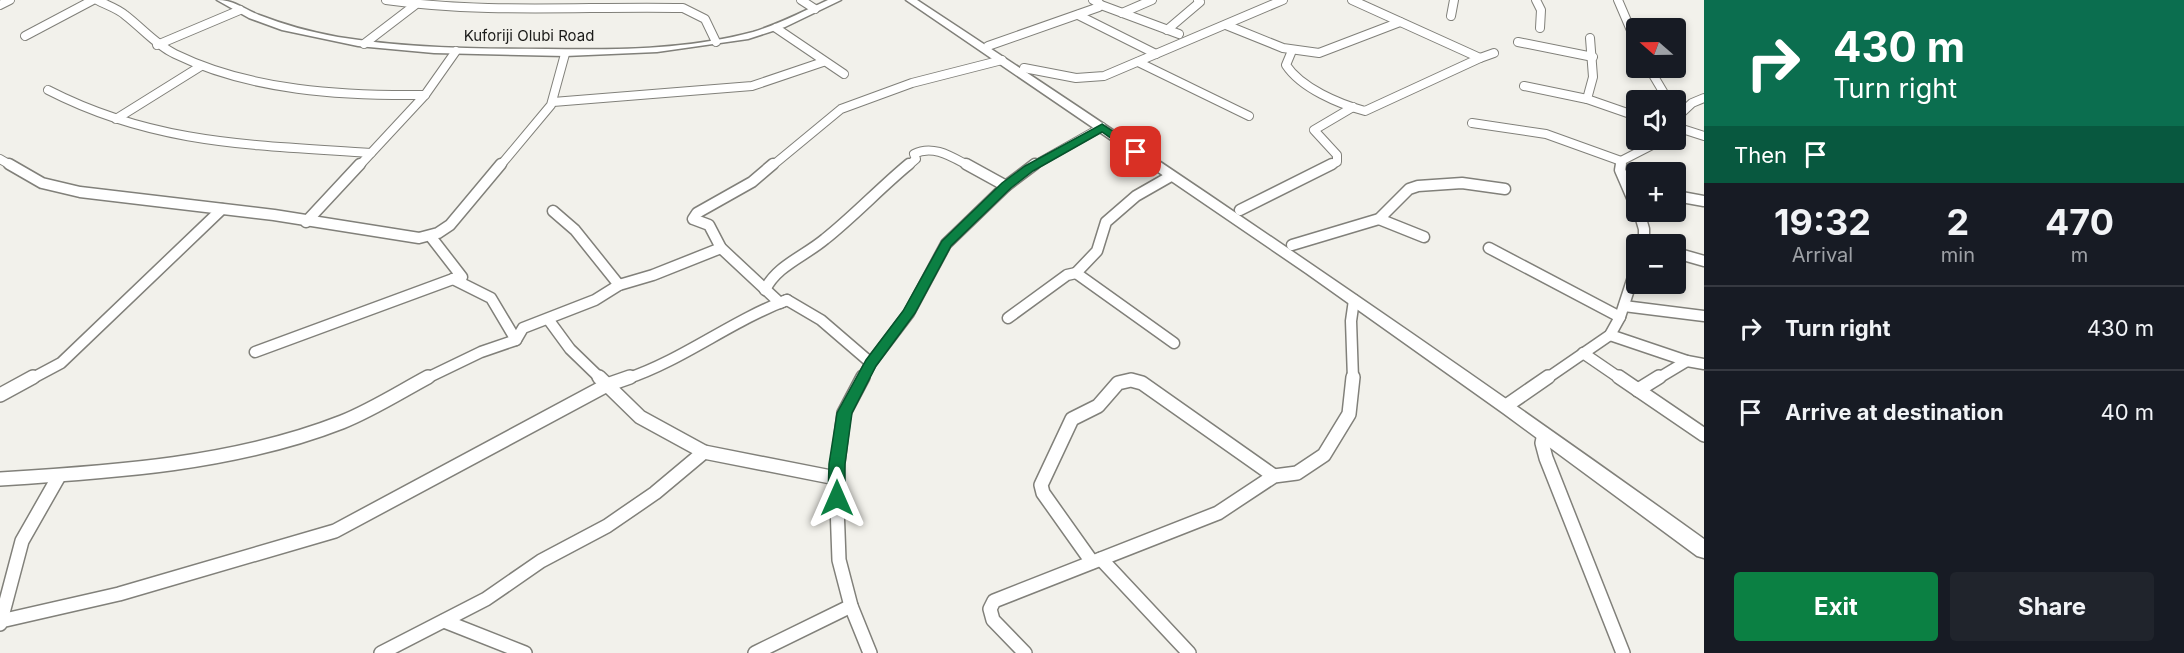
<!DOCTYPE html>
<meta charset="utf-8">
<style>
:root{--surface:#171b24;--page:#20242c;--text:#f1f3f6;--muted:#9ea1a6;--line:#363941;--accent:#0b8043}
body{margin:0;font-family:Inter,sans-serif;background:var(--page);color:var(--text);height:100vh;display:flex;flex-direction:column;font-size:22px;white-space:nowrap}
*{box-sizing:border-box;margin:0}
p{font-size:20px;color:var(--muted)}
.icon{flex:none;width:33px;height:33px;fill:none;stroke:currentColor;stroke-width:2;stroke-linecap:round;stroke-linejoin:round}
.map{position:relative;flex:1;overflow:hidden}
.sheet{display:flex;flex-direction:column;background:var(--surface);width:480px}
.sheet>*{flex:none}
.banner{background:#0b6e4f;color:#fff;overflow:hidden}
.needle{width:39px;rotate:290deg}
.fabs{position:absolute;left:1626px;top:18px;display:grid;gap:12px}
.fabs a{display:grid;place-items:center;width:60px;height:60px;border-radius:6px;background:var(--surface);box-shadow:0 3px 9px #0003;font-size:30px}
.pin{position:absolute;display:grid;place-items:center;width:51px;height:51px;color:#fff;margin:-26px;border-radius:12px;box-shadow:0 3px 9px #0006}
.me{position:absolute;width:66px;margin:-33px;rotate:0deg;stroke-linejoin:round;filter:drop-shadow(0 0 4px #0008)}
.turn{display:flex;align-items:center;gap:21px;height:126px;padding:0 30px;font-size:27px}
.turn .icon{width:78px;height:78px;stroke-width:2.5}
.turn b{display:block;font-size:42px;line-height:51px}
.then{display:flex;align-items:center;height:57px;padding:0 30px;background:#0003;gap:12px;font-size:22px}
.eta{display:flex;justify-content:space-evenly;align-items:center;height:102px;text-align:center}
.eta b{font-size:36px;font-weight:700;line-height:42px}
.primary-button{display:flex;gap:12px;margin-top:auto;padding:12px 30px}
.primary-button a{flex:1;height:69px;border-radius:6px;background:var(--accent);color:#fff;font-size:24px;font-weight:700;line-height:69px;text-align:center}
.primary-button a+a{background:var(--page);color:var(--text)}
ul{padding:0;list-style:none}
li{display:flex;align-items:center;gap:18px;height:84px;padding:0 30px;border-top:2px solid var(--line)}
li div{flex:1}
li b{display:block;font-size:22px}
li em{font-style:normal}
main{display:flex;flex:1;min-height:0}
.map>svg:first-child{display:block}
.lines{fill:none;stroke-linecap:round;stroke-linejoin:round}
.street-far2-casing{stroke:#81807a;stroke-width:10}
.street-far1-casing{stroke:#81807a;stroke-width:13}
.street-casing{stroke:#81807a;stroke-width:16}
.secondary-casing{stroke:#81807a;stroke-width:3}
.street-far2{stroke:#fff;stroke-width:8}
.street-far1{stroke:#fff;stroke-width:10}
.street{stroke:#fff;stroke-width:13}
.secondary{fill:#fff;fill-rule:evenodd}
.route{fill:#0b8043;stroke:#07532c;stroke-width:1.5}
.labels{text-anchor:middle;stroke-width:4.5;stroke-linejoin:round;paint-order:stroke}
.far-street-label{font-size:15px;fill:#1b1b19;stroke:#f2f1eb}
</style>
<main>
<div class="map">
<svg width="1704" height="653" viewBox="0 0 1704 653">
<rect width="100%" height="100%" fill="#f2f1eb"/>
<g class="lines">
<g class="street-far2-casing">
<g id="street-far2">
<path d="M97,0C106,5 117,8 125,15C142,28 156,45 175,54C251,91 342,96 425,95"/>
<path d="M386,0C485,14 584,6 683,8L705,19L716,42"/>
<polyline points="801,0 815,9"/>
<polyline points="1536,0 1541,10 1540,28"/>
<polyline points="1618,0 1636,42"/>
<polyline points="0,5 10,0"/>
<polyline points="1101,5 1179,34"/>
<polyline points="1122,13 1152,0"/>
<polyline points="1078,15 1156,54"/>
<polyline points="1451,16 1454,0"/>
<polyline points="1226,25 1283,48 1319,53 1400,22"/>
<polyline points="776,28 844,74"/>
<polyline points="1167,30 1200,2 1198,0"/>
<polyline points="25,36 93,0"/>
<polyline points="1590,38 1593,77 1587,99 1636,116"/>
<polyline points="1518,42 1593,57"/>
<polyline points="364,44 415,5"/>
<polyline points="157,45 240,10"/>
<polyline points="988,46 1099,7 1099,3 1093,0"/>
<path d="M1291,53L1286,65C1301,88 1339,104 1365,111L1480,58L1352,0"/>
<polyline points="1480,58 1494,53"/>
<polyline points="1138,62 1249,116"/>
<polyline points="1024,68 1076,78 1104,76 1283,0"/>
<polyline points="1649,68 1668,100"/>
<polyline points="1524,86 1587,99"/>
<path d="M48,90C155,145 254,145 371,153"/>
<polyline points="553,102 752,86 823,62"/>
<polyline points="1677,117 1692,103 1704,98"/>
<polyline points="116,119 201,66"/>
<polyline points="1472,123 1546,134 1621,161"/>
<polyline points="1676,127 1704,136"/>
<polyline points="0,159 12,166"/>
<polyline points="359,166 425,95 456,51"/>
<polyline points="500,166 551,105 565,54"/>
<polyline points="772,166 841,109 912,83 1002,60"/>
<path d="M908,166L916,159L914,154C933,144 952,157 969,166"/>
<polyline points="1033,166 1102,127"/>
<polyline points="1329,166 1337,162 1337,155 1314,130 1353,107"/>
<polyline points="1620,166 1621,161 1662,140"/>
</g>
</g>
<g class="street-far1-casing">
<g id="street-far1">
<polyline points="9,164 42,183 80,192 274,215 419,238 438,233 450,225 501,164"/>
<polyline points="773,164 752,182 697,213 693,219 709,225 721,248 780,303 787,300 821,320 871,363"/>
<polyline points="966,164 1006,186"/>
<polyline points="1621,164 1620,170 1636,207"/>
<polyline points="1171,176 1136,196 1106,222 1097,251 1076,273 1174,343"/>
<polyline points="1676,196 1704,201"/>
<polyline points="1240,210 1332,164"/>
<polyline points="553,211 575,230 619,285"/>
<polyline points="1639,212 1644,229 1644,244"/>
<polyline points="1379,219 1424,237"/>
<polyline points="306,222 360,164"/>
<polyline points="431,237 462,277 453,279 491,298 516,340"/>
<polyline points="1292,245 1379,219 1409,189 1418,186 1462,183 1505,189"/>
<polyline points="1489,248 1620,317"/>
<polyline points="1676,253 1704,261"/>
<path d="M765,290C776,266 805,256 825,239C854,216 880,188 909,164"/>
<polyline points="1624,306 1704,316"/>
<polyline points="1008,318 1067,275 1076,273"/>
<polyline points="548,319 570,349 601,379"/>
<polyline points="1610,335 1687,361 1704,364"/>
<polyline points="255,352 453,279"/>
<polyline points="1583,353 1621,379"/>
<polyline points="31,379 61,363 222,209"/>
<polyline points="425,379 481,352 516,340 523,328 595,300 619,285 653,275 721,248"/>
<path d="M626,379C683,360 731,321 787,300"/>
<polyline points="862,379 871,363 909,313 946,244 1006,186 1035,164"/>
<polyline points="1353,379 1351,321 1354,300"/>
<polyline points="1546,379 1610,335 1620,317 1636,268"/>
<polyline points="1657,379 1687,361"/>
</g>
</g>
<g class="street-casing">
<g id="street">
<polyline points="599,377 640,417 704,452 836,478"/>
<polyline points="863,377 844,413 836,478 839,560 851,606 870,653"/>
<polyline points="1619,377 1704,435"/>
<polyline points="1638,390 1659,377"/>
<polyline points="0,395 33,377"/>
<polyline points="1506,406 1548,377"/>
<polyline points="1544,434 1542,443 1546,458 1623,653"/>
<path d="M0,479C114,472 235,464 342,422C372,410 400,392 428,377"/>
<polyline points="1101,559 1189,653"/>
<polyline points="1092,562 1043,493 1041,485 1072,419 1098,406 1118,383 1131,380 1142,383 1274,476"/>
<polyline points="1,621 119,594 335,531 607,385 630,377"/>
<polyline points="444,621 525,653"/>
<polyline points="0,624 22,541 59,476"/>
<polyline points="381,653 486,599 541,561 607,526 655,493 704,452"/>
<polyline points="755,653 851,606"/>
<polyline points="1025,653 993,620 990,609 994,601 1218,513 1274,476 1297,473 1324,455 1349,414 1353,377"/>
</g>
</g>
<g class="secondary-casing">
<g id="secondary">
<path d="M217,0C234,0 244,9 259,15C285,25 310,32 338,37C406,48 476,49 546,49C614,50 686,50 753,32C779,24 804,11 828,0H841L785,27L748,39L657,52L565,56L434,53L358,46L282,30L249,18Z"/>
<path d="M906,0H917C1183,175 1446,354 1704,539V558L1697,556L1503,413L1306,273Z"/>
</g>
</g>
<use href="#street-far2" class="street-far2"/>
<use href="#street-far1" class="street-far1"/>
<use href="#street" class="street"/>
<use href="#secondary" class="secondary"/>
</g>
<polygon class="route" points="1102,124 1140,149 1140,154 1133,154 1102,132 1033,171 1011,188 951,246 915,313 876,366 852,413 845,464 845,498 842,503 831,503 828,498 829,464 837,413 866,360 903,311 942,241 1002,183 1025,166"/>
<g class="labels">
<g class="far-street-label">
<text x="529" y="41">Kuforiji Olubi Road</text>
</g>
</g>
</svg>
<div class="fabs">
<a><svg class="needle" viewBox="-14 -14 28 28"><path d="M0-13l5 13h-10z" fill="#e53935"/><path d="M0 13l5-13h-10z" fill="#9ea1a6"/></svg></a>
<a><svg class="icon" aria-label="sound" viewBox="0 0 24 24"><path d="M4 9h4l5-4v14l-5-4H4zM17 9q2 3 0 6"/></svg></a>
<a>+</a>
<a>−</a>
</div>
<div class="pin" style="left:1136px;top:152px;background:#d93025"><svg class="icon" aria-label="arrive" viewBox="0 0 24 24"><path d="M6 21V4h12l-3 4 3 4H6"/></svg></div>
<svg class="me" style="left:837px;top:498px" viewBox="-20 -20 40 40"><path d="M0-17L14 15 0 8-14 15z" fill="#0b8043" stroke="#fff" stroke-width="4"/></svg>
</div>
<section class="sheet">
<div class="banner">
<div class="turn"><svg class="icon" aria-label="right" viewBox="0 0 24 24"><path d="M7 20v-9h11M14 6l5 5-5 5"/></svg><div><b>430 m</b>Turn right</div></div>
<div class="then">Then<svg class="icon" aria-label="arrive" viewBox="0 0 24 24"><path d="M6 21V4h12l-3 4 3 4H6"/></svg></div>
</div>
<div class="eta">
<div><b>19:32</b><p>Arrival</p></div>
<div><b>2</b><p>min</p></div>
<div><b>470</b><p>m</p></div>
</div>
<ul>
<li><svg class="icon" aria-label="right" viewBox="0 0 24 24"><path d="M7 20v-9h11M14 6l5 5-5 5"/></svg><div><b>Turn right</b></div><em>430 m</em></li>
<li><svg class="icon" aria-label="arrive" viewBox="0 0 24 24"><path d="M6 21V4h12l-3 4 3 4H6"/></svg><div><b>Arrive at destination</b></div><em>40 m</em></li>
</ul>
<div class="primary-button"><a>Exit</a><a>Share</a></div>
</section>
</main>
